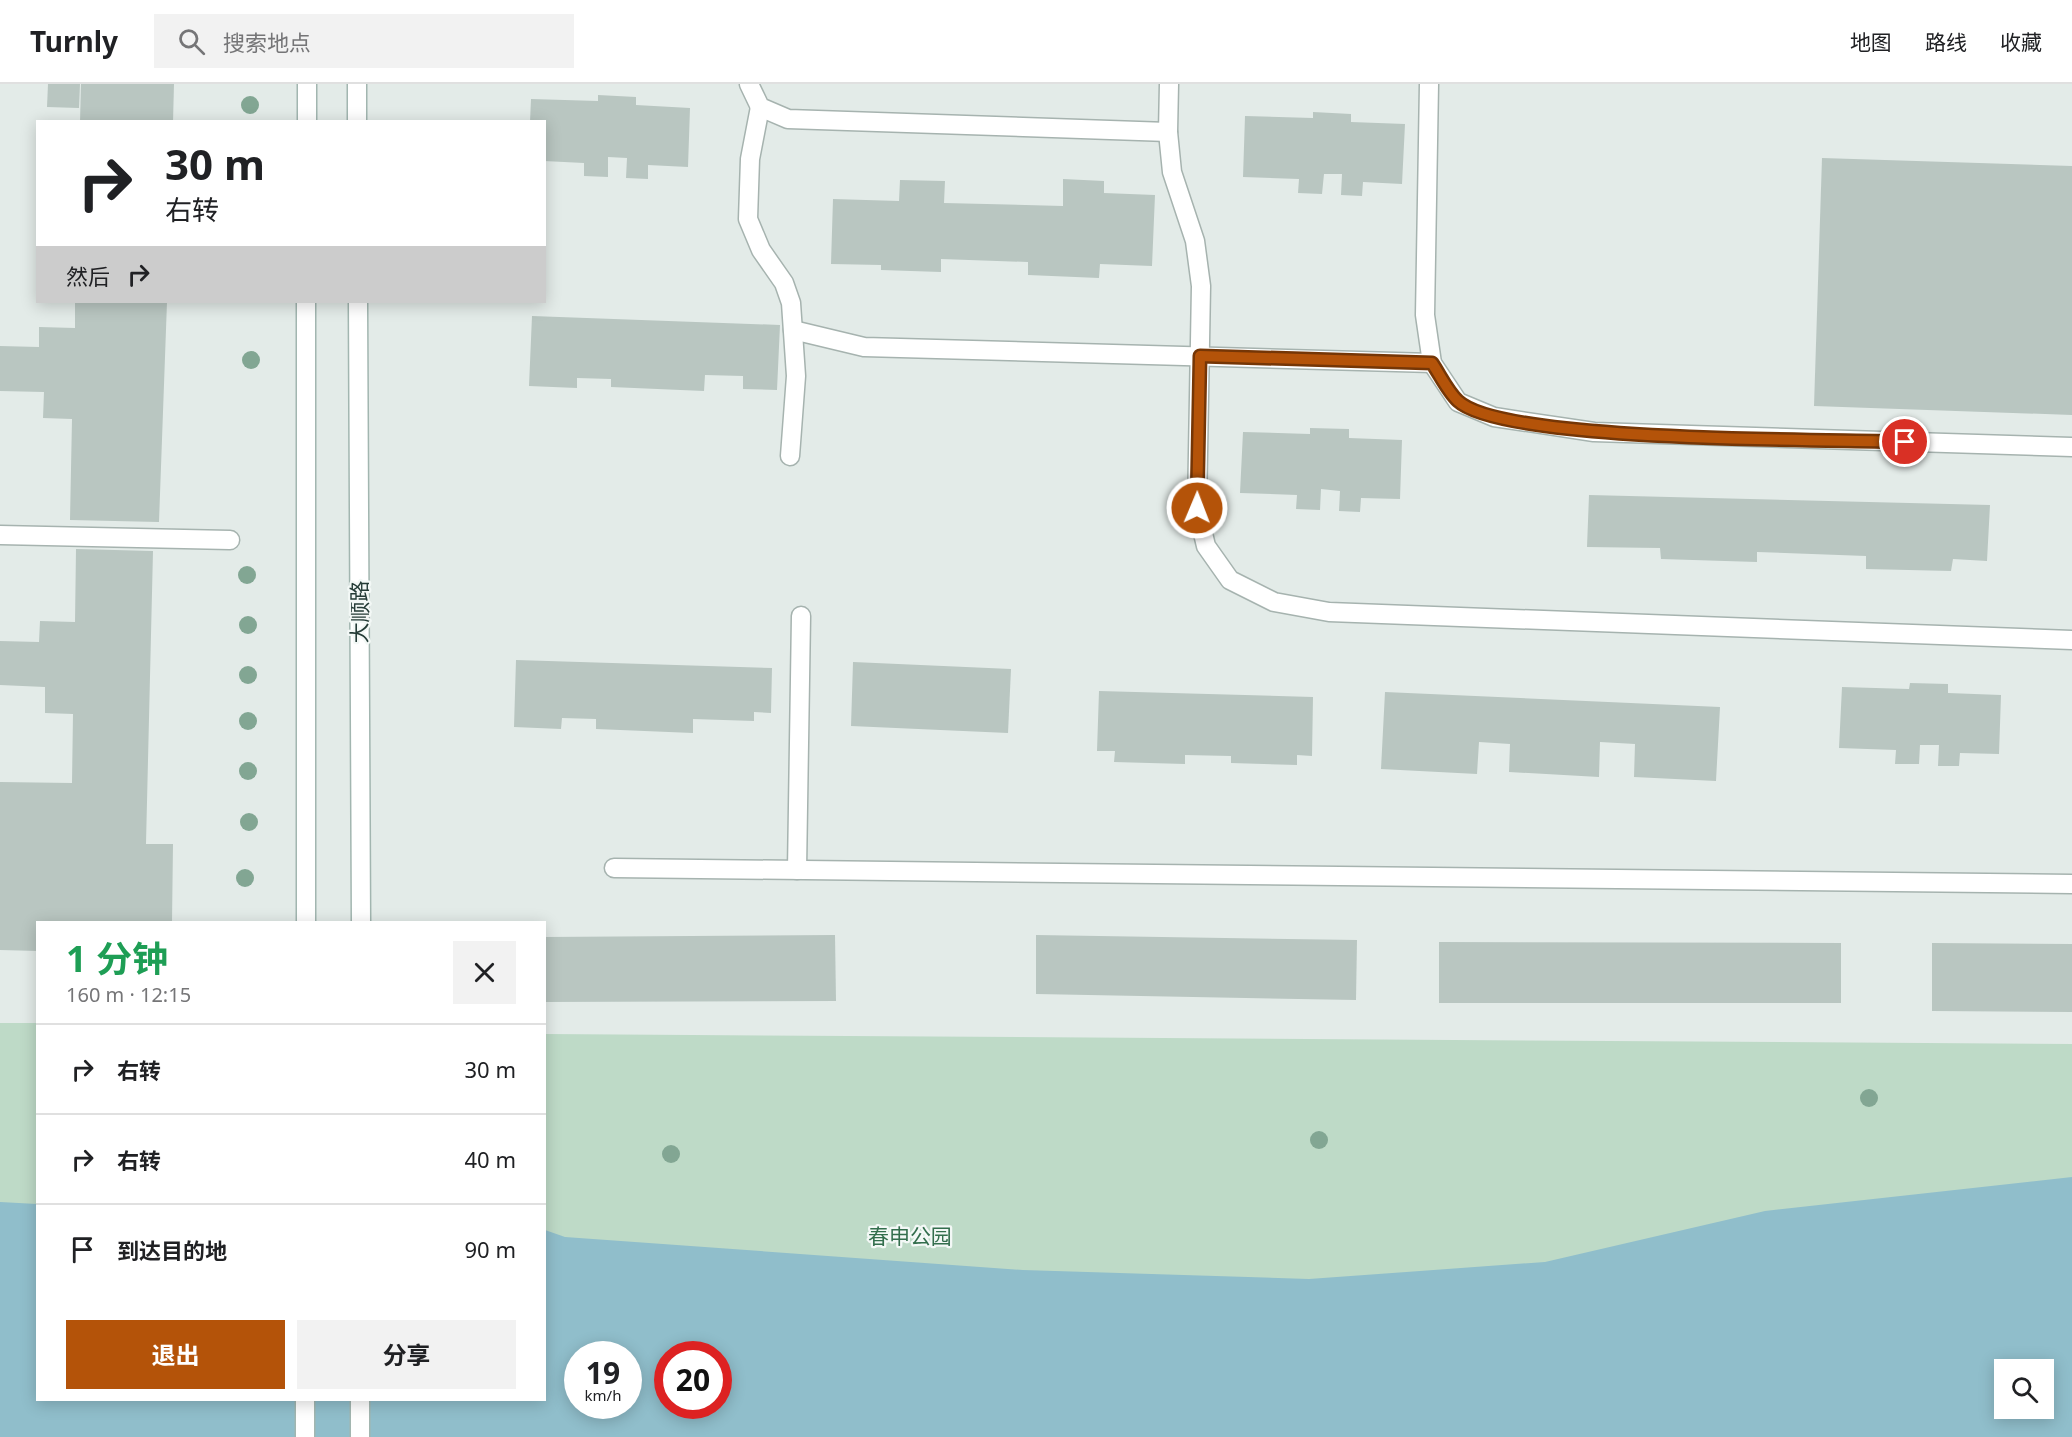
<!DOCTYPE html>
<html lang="zh">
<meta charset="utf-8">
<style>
:root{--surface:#fff;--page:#f2f2f2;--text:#202124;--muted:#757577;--line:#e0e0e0;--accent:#b45309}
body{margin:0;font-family:"Noto Sans","Noto Sans SC",sans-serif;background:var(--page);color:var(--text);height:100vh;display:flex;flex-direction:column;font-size:22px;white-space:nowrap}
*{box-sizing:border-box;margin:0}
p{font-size:20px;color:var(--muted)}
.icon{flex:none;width:33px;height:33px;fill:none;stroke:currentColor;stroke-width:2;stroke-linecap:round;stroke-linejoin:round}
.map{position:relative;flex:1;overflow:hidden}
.side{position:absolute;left:36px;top:837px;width:510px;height:480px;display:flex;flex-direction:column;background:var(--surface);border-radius:0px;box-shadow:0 3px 15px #0003}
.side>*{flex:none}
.guide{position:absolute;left:36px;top:36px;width:510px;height:183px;border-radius:0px;box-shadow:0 3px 15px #0003;background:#fff;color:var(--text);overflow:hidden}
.fabs{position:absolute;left:1994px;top:1275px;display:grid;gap:12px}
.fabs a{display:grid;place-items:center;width:60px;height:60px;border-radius:0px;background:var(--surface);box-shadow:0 3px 15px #0003;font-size:30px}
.speed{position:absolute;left:564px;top:1257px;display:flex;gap:12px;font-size:30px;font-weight:700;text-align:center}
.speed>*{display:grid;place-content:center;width:78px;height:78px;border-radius:50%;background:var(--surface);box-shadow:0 3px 15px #0003;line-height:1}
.speed small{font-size:15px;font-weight:400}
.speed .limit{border:9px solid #d22;background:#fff;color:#111}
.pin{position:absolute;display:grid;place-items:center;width:51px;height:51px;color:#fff;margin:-26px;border:3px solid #fff;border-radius:50%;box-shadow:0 2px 6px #0007}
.me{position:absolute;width:66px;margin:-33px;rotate:1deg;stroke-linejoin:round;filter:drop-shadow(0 0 4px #0008)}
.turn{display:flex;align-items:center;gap:21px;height:126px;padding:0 30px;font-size:27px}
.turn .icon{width:78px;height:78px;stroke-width:2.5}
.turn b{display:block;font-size:42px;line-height:51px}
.then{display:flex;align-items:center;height:57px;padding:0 30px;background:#0003;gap:12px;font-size:22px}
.round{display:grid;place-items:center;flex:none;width:63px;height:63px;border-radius:0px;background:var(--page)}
.headline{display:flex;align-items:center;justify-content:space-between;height:102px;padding:0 30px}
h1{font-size:36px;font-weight:700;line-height:45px;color:#1e9e55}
.button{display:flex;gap:12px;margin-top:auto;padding:12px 30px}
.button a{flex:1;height:69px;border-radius:0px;background:var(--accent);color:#fff;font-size:24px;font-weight:700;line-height:69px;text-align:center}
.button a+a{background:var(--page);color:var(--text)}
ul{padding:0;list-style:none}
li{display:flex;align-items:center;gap:18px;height:90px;padding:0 30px;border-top:2px solid var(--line)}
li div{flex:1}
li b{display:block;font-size:22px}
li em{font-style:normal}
header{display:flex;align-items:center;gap:36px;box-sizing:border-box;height:84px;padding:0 30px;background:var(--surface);border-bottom:2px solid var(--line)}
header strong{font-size:28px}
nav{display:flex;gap:33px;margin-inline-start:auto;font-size:21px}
.search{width:420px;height:54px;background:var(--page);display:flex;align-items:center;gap:15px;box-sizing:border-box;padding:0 21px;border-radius:0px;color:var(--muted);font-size:22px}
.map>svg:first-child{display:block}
.green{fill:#bedac7;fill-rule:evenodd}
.water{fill:#90becb;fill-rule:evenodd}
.building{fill:#b9c6c1}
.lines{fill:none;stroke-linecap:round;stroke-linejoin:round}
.lane-casing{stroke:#a6b3af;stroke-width:21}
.secondary-casing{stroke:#a2b6b0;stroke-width:21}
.lane{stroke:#fff;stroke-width:18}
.secondary{stroke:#fff;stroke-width:18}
.tree{fill:#82a693}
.route-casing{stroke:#753606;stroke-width:15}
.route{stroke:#b45309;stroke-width:10}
.labels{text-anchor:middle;stroke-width:4.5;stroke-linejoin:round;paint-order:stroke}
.street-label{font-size:21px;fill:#243b36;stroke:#f3f8f6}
.park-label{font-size:21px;fill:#336e4d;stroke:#f3f8f6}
</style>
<header>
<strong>Turnly</strong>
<div class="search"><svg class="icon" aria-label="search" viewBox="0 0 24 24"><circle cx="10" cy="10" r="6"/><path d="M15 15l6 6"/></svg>搜索地点</div>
<nav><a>地图</a><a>路线</a><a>收藏</a></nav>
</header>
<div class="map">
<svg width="2072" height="1353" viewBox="0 0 2072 1353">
<rect width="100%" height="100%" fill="#e3ebe8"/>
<path class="green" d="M0,939H37L38,1316H544L545,950L2072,960V1353H0ZM578,1270H628V1322H578ZM668,1270H718V1322H668ZM2004,1286H2043V1324H2004Z"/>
<path class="water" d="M2072,1093V1353H0V1118L37,1120L38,1316H544L545,1146L565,1153L1023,1186L1309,1195L1545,1178L1765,1127ZM578,1270H628V1322H578ZM668,1270H718V1322H668ZM2004,1286H2043V1324H2004Z"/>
<g class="building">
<polygon points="48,0 80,0 79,24 47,23"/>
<polygon points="81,0 174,0 173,38 80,38"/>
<polygon points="598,11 636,13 636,21 690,24 688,83 648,81 648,95 626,94 627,74 608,73 608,93 584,92 584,79 544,77 544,38 530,38 531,15 598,17"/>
<polygon points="1313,28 1351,30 1351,38 1405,40 1402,100 1363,98 1362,112 1341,111 1342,90 1324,90 1322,110 1298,109 1299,95 1243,93 1245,32 1313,34"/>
<polygon points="1822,74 2072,82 2072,331 1814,322"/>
<polygon points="1063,95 1104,97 1104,109 1155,111 1152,182 1100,180 1099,194 1028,191 1028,178 941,175 941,188 881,186 881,181 831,180 833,115 899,117 900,96 945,97 944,119 1063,122"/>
<polygon points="75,218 167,218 159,438 70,436 72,335 43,334 44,308 0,307 0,262 39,263 39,243 75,244"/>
<polygon points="532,232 780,241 777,306 743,305 743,292 705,291 704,307 611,303 611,295 577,294 577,304 529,302"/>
<polygon points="1310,344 1349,345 1349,354 1402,356 1400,415 1361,414 1360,428 1339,427 1340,407 1321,405 1320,426 1296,425 1297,411 1240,409 1243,348 1310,350"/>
<polygon points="1589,411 1990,421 1987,477 1953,475 1951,487 1866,485 1866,472 1757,468 1757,478 1661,475 1660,464 1587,463"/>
<polygon points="76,465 153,467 146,760 173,760 172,838 38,838 38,867 0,866 0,698 72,699 73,630 45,629 45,603 0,601 0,557 39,558 40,537 75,538"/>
<polygon points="516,576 772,584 771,629 754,628 754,637 693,635 693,649 596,645 596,635 562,634 561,645 514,643"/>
<polygon points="853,578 1011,585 1008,649 851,642"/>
<polygon points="1910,599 1948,600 1948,609 2001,611 1999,670 1960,669 1959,682 1938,682 1939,661 1920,661 1919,680 1895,680 1896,666 1839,664 1842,603 1909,605"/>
<polygon points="1099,607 1313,613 1312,672 1297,671 1297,681 1231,679 1231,672 1185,671 1185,680 1114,678 1115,667 1097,667"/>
<polygon points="1385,608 1720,623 1716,697 1634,693 1635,660 1600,658 1599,693 1509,688 1510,660 1479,658 1477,690 1381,685"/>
<polygon points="835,851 836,917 544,918 544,853"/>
<polygon points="1036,851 1357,856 1356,916 1036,910"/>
<polygon points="1439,858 1841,859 1841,919 1439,919"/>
<polygon points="1932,859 2072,860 2072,928 1932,927"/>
</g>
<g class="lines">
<g class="lane-casing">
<g id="lane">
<polyline points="749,0 760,23 788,35 1168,48"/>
<polyline points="1169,0 1168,48 1172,88 1195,157 1201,202 1197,424 1206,462 1230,496 1274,518 1329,528 2072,556"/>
<polyline points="1429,0 1425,231 1432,279 1458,318 1494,333 1594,348 2072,363"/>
<polyline points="760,23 750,75 748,135 761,166 784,199 791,219 796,292 790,372"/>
<polyline points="793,246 864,263 1432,279"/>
<polyline points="0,451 230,456"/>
<polyline points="614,784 2072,800"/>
<polyline points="797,786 801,532"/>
</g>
</g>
<g class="secondary-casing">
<g id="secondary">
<polyline points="357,0 357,38"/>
<polyline points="307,38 307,0"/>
<polyline points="358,218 361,838"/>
<polyline points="306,838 306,218"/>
<polyline points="305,1353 305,1316"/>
<polyline points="360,1353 360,1316"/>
</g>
</g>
<use href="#lane" class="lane"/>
<use href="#secondary" class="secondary"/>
</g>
<g class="tree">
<circle cx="250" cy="21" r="9"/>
<circle cx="251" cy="276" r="9"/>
<circle cx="247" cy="491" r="9"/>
<circle cx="248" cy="541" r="9"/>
<circle cx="248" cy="591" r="9"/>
<circle cx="248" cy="637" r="9"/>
<circle cx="248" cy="687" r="9"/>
<circle cx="249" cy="738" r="9"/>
<circle cx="245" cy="794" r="9"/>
<circle cx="1869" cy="1014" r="9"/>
<circle cx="1319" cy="1056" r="9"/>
<circle cx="671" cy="1070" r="9"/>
</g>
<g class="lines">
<g class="route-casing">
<path id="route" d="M1197,424L1200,272L1432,279C1440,291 1448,308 1458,317C1503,359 1829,355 1905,358"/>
</g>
<use href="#route" class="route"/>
</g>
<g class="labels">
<g class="street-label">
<text transform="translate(360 528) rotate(-90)" y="7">大顺路</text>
</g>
<g class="park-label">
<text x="910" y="1160">春申公园</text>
</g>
</g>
</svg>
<div class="fabs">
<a><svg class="icon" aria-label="search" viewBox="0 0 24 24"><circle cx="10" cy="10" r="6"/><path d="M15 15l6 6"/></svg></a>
</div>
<div class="speed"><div>19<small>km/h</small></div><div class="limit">20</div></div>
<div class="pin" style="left:1905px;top:358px;background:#d93025"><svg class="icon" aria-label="arrive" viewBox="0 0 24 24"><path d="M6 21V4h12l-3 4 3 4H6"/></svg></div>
<svg class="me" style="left:1197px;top:424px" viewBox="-20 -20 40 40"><circle r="17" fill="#b45309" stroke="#fff" stroke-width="3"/><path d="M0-11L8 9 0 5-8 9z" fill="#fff"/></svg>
<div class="guide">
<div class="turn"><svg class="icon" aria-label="right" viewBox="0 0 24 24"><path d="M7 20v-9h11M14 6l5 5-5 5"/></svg><div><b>30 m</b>右转</div></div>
<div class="then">然后<svg class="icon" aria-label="right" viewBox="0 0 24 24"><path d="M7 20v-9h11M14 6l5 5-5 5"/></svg></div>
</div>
<section class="side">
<div class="headline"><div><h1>1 分钟</h1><p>160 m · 12:15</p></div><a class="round"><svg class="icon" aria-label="close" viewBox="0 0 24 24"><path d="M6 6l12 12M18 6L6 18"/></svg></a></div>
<ul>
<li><svg class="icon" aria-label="right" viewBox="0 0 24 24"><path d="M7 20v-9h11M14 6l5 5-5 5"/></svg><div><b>右转</b></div><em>30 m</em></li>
<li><svg class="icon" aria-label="right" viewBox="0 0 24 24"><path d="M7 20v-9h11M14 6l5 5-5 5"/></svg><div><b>右转</b></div><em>40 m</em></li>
<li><svg class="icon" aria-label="arrive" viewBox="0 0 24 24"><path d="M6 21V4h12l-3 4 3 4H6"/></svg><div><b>到达目的地</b></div><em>90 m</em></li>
</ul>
<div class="button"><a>退出</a><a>分享</a></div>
</section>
</div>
